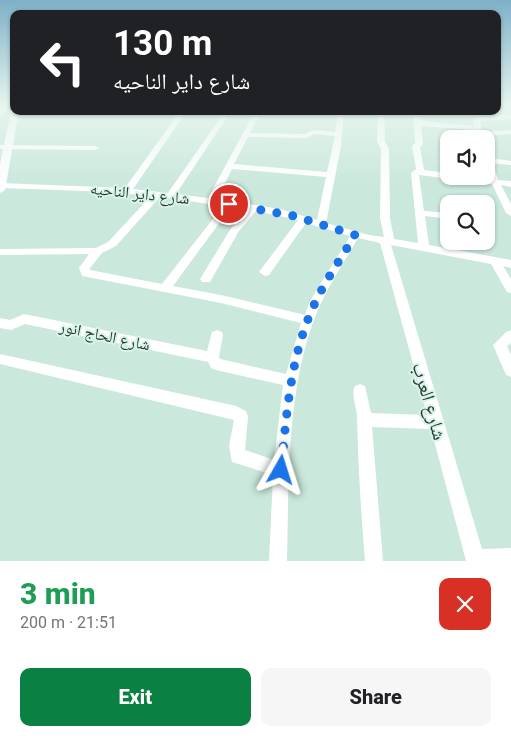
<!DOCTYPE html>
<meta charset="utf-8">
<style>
:root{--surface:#fff;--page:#f6f6f6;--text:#202124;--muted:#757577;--accent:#0b8043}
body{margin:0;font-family:Roboto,"Noto Naskh Arabic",sans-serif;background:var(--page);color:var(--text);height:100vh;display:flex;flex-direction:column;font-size:19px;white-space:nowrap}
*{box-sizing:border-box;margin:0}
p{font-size:16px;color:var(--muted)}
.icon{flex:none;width:28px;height:28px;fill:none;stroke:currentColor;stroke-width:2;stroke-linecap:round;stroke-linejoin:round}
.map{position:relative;height:561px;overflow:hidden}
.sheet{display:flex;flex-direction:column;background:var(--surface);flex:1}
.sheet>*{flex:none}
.banner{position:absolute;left:10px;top:10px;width:491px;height:105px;border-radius:10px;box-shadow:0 1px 4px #0004;background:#202124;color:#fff;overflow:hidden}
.buttons{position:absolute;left:440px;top:130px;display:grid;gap:10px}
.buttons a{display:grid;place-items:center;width:55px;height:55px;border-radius:10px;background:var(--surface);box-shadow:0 1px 4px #0004;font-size:25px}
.pin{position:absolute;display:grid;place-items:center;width:42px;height:42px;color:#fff;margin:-21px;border:2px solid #fff;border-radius:50%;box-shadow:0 1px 5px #0007}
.me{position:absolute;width:55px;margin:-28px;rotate:6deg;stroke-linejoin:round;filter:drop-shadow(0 0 4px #0008)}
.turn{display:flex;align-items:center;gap:18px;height:105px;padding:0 20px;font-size:22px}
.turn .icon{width:65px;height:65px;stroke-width:2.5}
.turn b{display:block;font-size:35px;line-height:42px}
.round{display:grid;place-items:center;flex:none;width:52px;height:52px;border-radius:10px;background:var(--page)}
.head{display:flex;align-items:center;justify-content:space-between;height:85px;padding:0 20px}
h1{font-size:30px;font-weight:800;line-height:38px;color:#1e9e55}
.primary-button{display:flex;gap:10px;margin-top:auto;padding:10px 20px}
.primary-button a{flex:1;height:58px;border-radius:10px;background:var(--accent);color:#fff;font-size:20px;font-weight:800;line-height:58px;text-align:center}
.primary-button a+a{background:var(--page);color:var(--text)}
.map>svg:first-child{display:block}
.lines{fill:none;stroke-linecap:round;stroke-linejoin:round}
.minor{fill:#fff;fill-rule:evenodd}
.tertiary{fill:#fff;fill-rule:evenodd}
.route{stroke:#1a73e8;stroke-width:9;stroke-dasharray:0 16.2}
.labels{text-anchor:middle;stroke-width:4;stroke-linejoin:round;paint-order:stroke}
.street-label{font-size:16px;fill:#2d3934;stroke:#d7f5e8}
.near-street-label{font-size:19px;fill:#2d3934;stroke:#d7f5e8}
</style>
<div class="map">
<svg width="511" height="561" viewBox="0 0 511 561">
<rect width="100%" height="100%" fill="#cae8db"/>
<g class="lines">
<g class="minor">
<path d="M180,111H187L133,189L168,193L225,111H231L176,194L208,198L255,111H261L250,133L305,134L313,130L335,132L338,111H344L341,146L326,223L369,235L384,237L380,218L381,149L377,141L378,111H384L385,141L389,149L390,218L394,239L418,243L411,173L416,169L412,146L415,143L414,125L413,123L414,121V111H420L421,121L474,126L473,122L475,118L511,115V119L480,121L482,132L511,130V134L484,136L485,139H477L475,130L421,126L423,144L420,147L424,170L449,173V176L490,178L486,167V152H489L491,158L511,161V165L493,163L498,180L511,181V187L501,185L511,204V216L506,213L492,184L419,175L424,211L449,213V219L425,216L429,245L511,260V268L503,266L511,279V293L507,292L491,264L391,245L482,549L511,548V561H466L431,429L372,427L383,561H365C361,512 358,464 357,416C356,406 351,394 355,386L360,384L365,386L371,413L427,415L380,243L358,238C346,259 332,280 322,301C286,377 289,478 287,561H269L273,475L232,462L229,446L234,420L0,364V354L236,406L246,411L248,416L245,450L274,460L283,385L216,370L211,368L208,362L25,324L11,330L0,328V318L10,320L24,314L207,351L212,332L217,330L222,332L223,335L219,357L220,359L286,374L301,323L221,303L82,276L79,268L89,254L0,255V249L96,248L108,242L151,196L111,192L1,188L0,183L125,188ZM314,134L335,136L327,172L234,164L248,137L306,138ZM232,169L326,177L317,220L280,209L217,199ZM160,197L223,206L162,284L90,270V268L102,253L116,246ZM231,207L247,209L230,230L200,279L202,282H210L239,231L256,211L298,220L259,272L265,276L269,275L306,223L350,236L310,301L305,315L221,295L173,286Z"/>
<polygon points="0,145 95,146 99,148 95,150 0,149"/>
<polygon points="511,330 511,343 507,346 511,355 511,377 506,375 493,345 506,332"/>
</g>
<g class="tertiary">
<polygon points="0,106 6,106 4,114 0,116"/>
<polygon points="14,109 14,111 19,111 5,190 0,193 0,164 11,111"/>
</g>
</g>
<linearGradient id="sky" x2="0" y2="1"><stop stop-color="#7eb0c8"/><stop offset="0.57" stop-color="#e7f5ef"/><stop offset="1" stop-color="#e7f5ef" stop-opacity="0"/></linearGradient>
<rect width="511" height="185" fill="url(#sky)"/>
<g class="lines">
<path class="route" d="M229,204L294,216L355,235C342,257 327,278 316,301C290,354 287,413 281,470"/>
</g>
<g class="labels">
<g class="street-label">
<text transform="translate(140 193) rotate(6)" y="6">شارع داير الناحيه</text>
<text transform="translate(105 335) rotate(12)" y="6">شارع الحاج انور</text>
</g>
<g class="near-street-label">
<text transform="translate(430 401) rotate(74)" y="7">شارع العرب</text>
</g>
</g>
</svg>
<div class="buttons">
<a><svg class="icon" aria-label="sound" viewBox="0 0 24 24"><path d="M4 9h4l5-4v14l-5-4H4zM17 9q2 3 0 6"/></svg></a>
<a><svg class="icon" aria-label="search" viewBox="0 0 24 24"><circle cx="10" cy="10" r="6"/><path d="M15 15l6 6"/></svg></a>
</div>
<div class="pin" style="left:229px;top:204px;background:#d93025"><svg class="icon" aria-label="arrive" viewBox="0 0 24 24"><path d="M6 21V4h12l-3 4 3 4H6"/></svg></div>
<svg class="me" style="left:281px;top:470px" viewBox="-20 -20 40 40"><path d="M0-17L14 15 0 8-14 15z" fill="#1a73e8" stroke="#fff" stroke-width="4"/></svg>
<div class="banner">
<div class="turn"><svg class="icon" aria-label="left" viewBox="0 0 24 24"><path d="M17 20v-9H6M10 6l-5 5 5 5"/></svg><div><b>130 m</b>شارع داير الناحيه</div></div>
</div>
</div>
<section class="sheet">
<div class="head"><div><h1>3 min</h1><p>200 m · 21:51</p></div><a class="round" style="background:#d93025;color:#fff"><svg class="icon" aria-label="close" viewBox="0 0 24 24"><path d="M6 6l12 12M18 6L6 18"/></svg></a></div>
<div class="primary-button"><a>Exit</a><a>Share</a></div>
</section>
